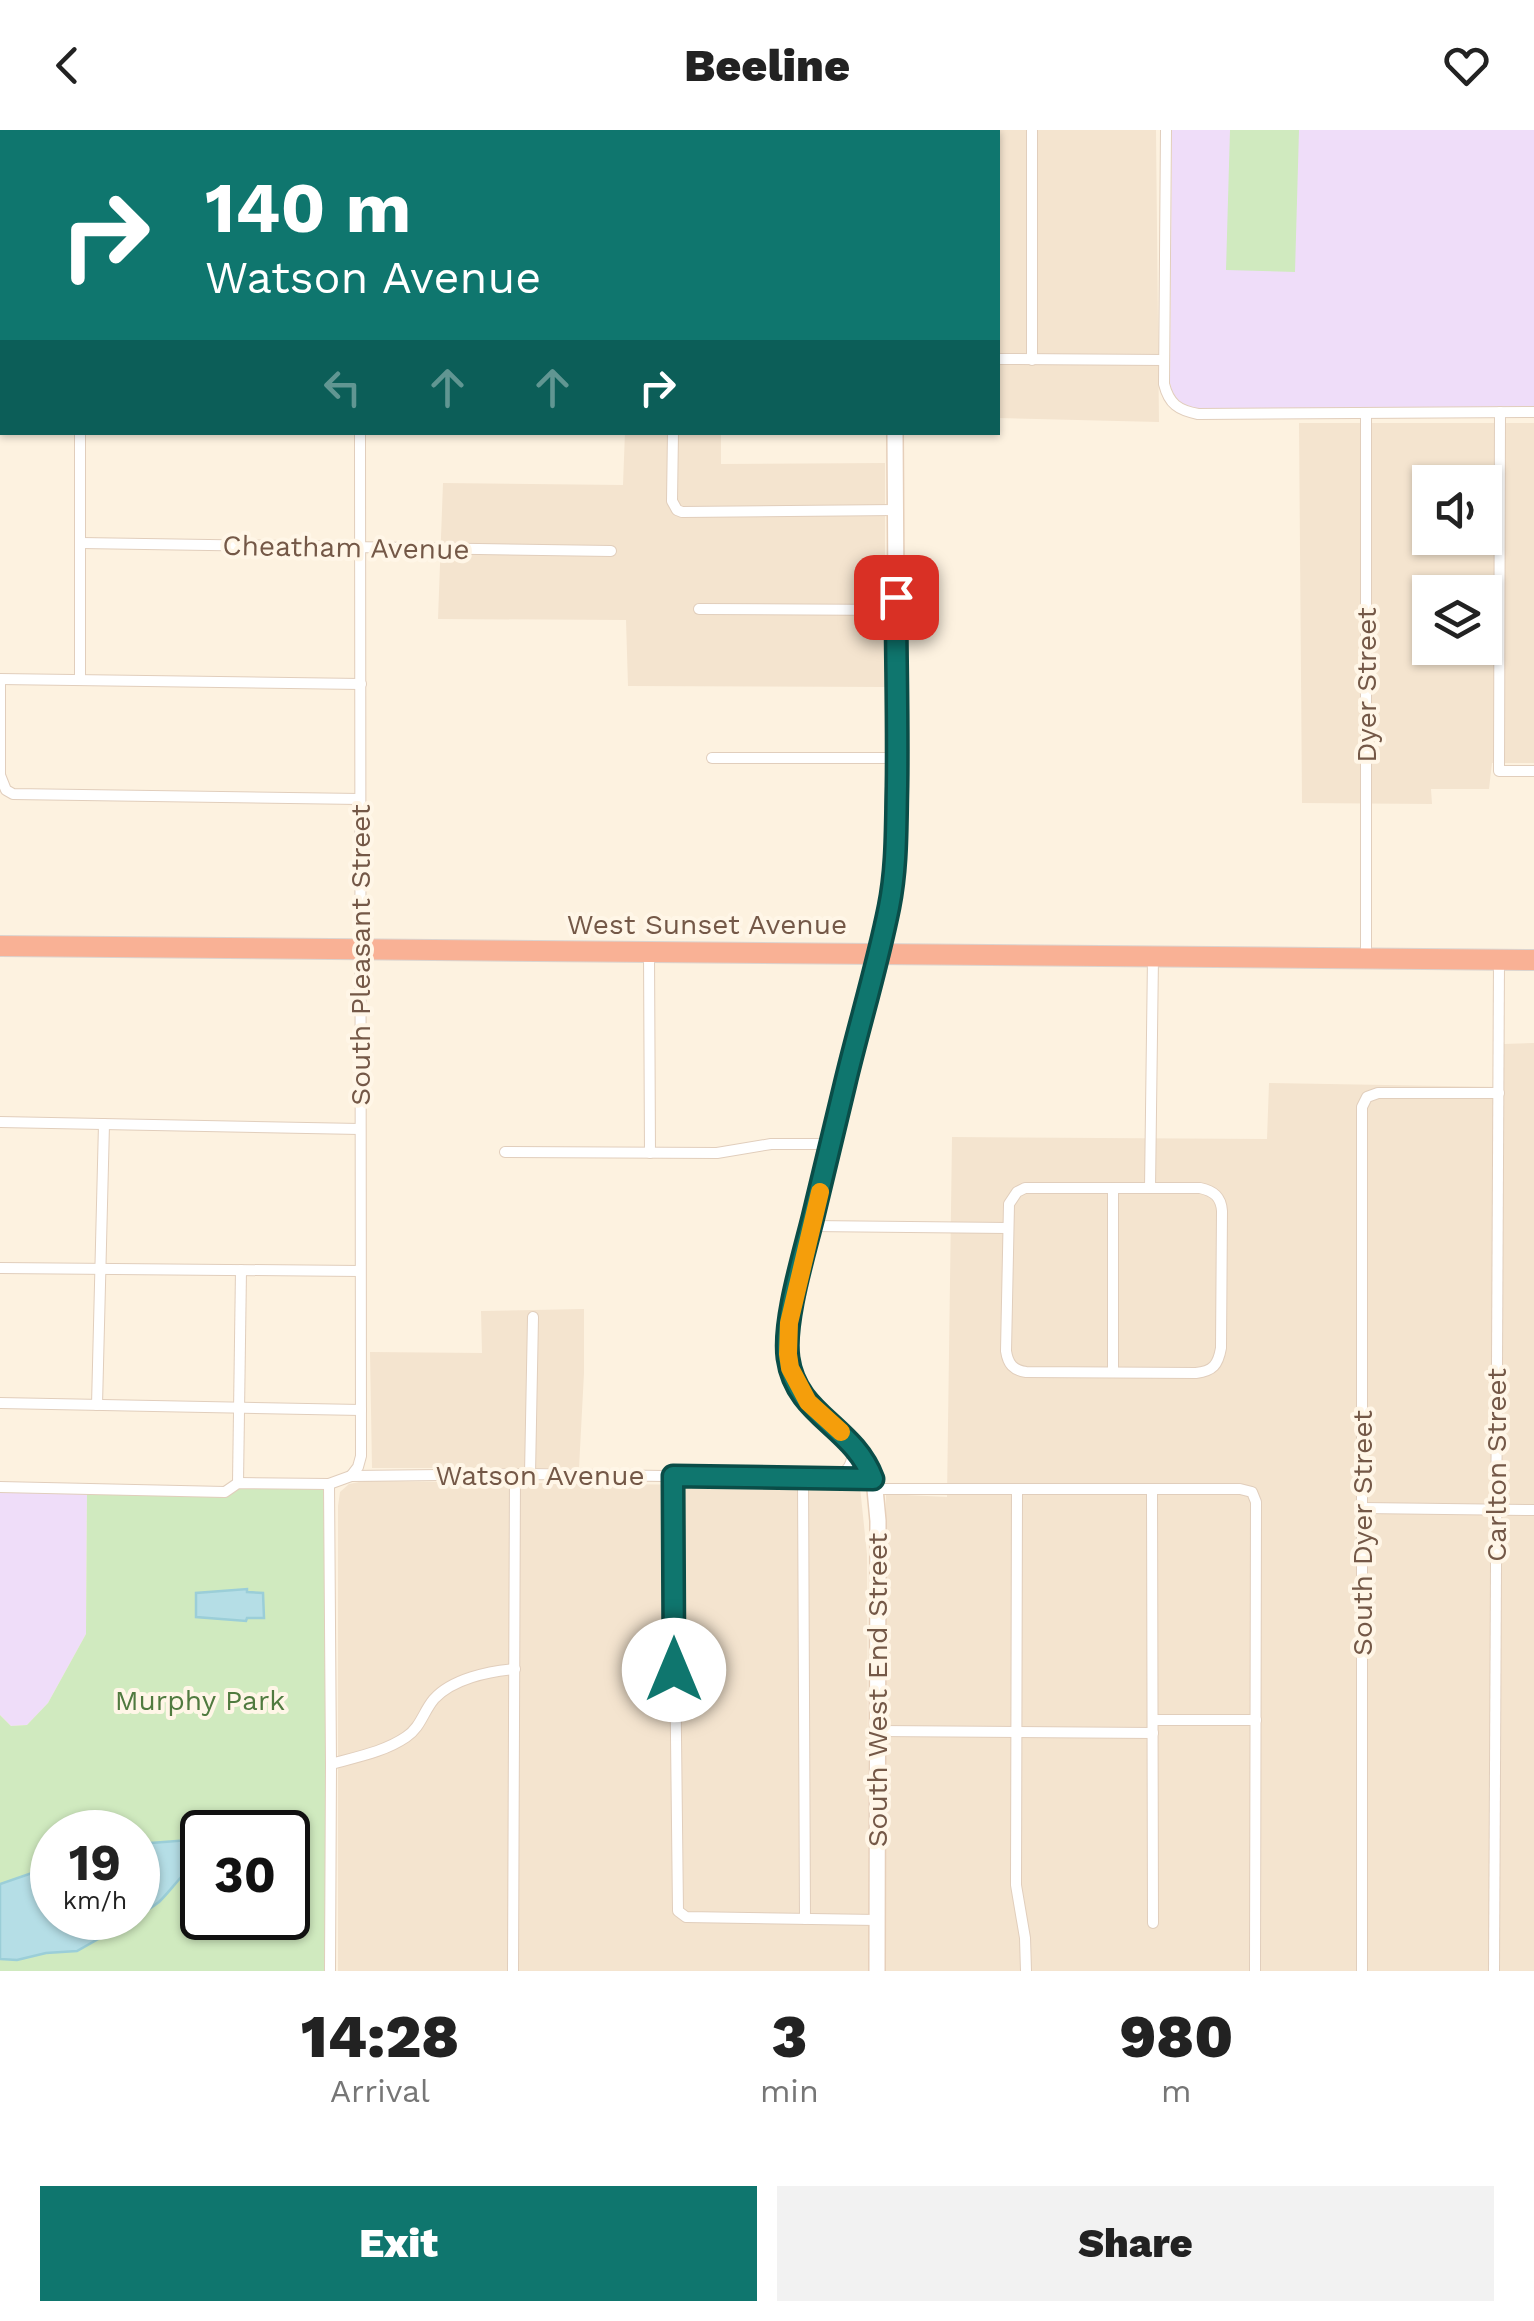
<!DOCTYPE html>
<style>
:root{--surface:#fff;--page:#f2f2f2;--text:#222;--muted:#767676;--accent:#0f766e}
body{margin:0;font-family:"Work Sans",sans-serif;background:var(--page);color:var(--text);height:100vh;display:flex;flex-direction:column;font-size:38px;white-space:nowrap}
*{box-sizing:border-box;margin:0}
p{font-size:32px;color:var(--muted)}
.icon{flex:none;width:55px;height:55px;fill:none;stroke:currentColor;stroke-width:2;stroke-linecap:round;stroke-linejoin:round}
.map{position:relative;height:1841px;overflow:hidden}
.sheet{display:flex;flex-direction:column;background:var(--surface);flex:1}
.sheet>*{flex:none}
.hud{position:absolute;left:0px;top:0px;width:1000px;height:305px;box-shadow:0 2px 8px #0004;background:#0f766e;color:#fff;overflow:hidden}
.fabs{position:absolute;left:1412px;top:335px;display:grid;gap:20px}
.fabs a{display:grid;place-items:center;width:90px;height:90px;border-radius:0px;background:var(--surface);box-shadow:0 2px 8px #0004;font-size:50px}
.speed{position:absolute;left:30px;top:1680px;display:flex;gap:20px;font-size:50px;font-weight:700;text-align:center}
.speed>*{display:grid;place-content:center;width:130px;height:130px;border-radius:50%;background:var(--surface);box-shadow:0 2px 8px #0004;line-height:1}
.speed small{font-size:25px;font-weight:400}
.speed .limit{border:5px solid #111;border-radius:15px;background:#fff;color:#111}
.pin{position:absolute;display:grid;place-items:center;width:85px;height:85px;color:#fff;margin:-42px;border-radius:20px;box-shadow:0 5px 15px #0006}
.me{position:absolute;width:110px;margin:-55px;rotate:0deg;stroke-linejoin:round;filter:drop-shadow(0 0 8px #0008)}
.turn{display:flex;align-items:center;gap:35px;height:210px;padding:0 40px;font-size:45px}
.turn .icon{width:130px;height:130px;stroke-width:2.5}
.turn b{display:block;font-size:70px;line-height:85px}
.lanes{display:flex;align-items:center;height:95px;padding:0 40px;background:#0003;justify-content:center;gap:50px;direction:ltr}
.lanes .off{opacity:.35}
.eta{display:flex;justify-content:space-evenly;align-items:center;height:170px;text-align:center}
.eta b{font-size:60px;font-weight:800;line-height:70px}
.primary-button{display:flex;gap:20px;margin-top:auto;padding:20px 40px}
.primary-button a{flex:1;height:115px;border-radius:0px;background:var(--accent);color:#fff;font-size:40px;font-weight:800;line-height:115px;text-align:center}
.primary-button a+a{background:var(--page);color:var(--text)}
header{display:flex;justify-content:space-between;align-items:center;height:130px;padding:0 40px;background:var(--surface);font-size:45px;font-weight:800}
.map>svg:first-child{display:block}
.residential{fill:#f4e4cf;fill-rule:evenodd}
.education{fill:#efddf9}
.green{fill:#d0eabf;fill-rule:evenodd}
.water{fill:#b5dee6;stroke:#9bced8;stroke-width:2.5}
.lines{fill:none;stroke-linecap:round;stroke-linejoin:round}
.street-casing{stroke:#e1cebc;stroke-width:12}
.secondary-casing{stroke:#e6cfba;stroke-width:18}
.highway-casing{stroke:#dbd4cf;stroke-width:22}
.street{stroke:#fff;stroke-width:10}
.secondary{stroke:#fff;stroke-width:15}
.highway{stroke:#f9b195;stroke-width:20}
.route-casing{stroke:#0a4d48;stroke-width:25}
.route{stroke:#0f766e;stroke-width:18}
.slow{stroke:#f59e0b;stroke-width:18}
.labels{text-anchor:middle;stroke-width:8;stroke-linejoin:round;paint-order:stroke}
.street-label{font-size:28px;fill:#745847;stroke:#fff6e7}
.park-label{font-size:28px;fill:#507a3f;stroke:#fff6e7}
</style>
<header><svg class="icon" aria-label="back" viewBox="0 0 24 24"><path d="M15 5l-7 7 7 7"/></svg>Beeline<svg class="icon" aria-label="heart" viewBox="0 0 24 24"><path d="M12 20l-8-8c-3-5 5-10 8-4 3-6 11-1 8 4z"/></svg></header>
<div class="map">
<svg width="1534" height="1841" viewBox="0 0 1534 1841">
<rect width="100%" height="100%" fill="#fdf2e0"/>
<g class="residential">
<polygon points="906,0 1156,0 1159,292 998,288 998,2 906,2"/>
<path d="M1299,293H1534V633H1492L1489,659H1431L1432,674L1302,673ZM1430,352H1485V408H1430ZM1430,462H1485V518H1430Z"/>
<polygon points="625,302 721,303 721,334 885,333 885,557 628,556 626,490 438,489 443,353 623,355"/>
<polygon points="1534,913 1534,1841 885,1841 886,1364 947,1367 952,1007 1267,1009 1269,953 1503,957 1504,914"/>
<polygon points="584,1179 584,1243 579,1338 372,1338 370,1222 482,1223 481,1181"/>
<polygon points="364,1351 860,1357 867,1424 869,1841 338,1841 338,1376 340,1362 349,1354"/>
</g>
<g class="education">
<polygon points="1172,0 1534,0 1534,277 1200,280 1187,277 1178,271 1173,265 1170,253"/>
<polygon points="0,1357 87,1359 86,1504 48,1573 27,1595 11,1596 0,1585"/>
</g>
<g class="green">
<polygon points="1230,0 1299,0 1295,142 1226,140"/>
<path d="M238,1353L329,1354L330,1841H0V1585L11,1596L27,1595L48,1573L86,1504L87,1359L225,1362ZM52,1702H138V1788H52ZM202,1702H288V1788H202Z"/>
</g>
<g class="water">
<polygon points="247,1459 247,1462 263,1463 264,1488 247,1488 246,1491 196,1487 196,1463"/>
<path d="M202,1709V1730C184,1740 174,1757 159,1772C153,1777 145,1781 138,1786V1714Z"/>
<polygon points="52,1741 52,1788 135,1788 77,1821 46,1823 17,1830 0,1829 0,1754 32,1743"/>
</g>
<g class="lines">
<g class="street-casing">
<g id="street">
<polyline points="78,0 78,2"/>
<polyline points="1032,0 1032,230"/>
<path d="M1166,0L1164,254C1169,274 1178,280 1198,284L1534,282"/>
<polyline points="361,2 361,0"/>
<polyline points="636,2 745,2"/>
<polyline points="998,229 1164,230"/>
<polyline points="1500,282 1499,641 1534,641"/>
<polyline points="1366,283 1366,828"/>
<polyline points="673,302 672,371 677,380 682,382 896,380"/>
<polyline points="81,413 611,421"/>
<polyline points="699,479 896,480"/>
<polyline points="0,549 0,645 6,660 13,664 360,669"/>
<polyline points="0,549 361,554"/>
<polyline points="80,550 80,302"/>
<polyline points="712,628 897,628"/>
<polyline points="649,822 650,1023"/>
<polyline points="0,992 360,999"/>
<polyline points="505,1022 717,1023 771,1014 831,1014"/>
<path d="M1025,1058H1200C1214,1061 1221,1067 1222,1081L1221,1218C1218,1235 1213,1241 1196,1243L1026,1242C1013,1240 1008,1234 1006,1221L1009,1074L1017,1062Z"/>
<polyline points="1113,1058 1113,1242"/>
<polyline points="1150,1058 1153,827"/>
<polyline points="811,1096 1007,1098"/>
<polyline points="0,1138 360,1141"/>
<polyline points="0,1273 361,1280"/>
<polyline points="97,1275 104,994"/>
<polyline points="530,1344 533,1187"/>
<polyline points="351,1346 358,1337 361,1326 360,302"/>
<polyline points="673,1346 678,1781 686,1787 877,1790"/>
<path d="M838,1346C852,1340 853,1328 853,1314"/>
<polyline points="803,1348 805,1789"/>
<polyline points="238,1353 241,1140"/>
<polyline points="329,1354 331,1634 330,1841"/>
<polyline points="0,1357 225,1362 238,1353 329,1354 351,1346 530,1344 873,1349"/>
<polyline points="875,1359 1240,1359 1252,1362 1256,1372 1255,1841"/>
<polyline points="1017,1360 1016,1755 1025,1808 1026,1841"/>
<polyline points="1152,1360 1153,1793"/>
<polyline points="1363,1378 1534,1380"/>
<polyline points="1153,1590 1256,1590"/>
<polyline points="878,1601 1153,1603"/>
<path d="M331,1634C356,1627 384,1622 406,1607C421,1597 423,1582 434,1569C452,1549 489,1541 515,1539"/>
<polyline points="513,1841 515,1344"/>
<polyline points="1362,1841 1362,977 1367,967 1378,963 1499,963"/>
<polyline points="1494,1841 1499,830"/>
</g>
</g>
<g class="secondary-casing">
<g id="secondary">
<polyline points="896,0 896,2"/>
<polyline points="877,1841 878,1391 875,1359 866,1331 847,1307 808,1272 790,1238 787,1210 811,1096 879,823 894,751 896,727 897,628 895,302"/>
</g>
</g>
<g class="highway-casing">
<polyline id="highway" points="0,816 1534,830"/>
</g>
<use href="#street" class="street"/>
<use href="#secondary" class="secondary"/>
<use href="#highway" class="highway"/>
</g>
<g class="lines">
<g class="route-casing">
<path id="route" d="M674,1540L673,1346L873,1349C853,1295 796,1286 788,1228C783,1191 804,1124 813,1087C824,1043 834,998 845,954C859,895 877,837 889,777C897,737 896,697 897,656C898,593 896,530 896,467"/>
</g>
<use href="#route" class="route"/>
<polyline class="slow" points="820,1062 789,1193 788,1224 790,1238 808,1272 841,1302"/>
</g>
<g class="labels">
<g class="street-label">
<text transform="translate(346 417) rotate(1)" y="10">Cheatham Avenue</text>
<text transform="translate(1366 555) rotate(-90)" y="10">Dyer Street</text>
<text x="707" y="804">West Sunset Avenue</text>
<text transform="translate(360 825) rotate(-90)" y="10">South Pleasant Street</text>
<text transform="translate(1496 1335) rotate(-90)" y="10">Carlton Street</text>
<text x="540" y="1355">Watson Avenue</text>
<text transform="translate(1362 1403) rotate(-90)" y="10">South Dyer Street</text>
<text transform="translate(877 1560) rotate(-90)" y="10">South West End Street</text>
</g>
<g class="park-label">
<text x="200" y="1580">Murphy Park</text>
</g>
</g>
</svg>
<div class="fabs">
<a><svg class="icon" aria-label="sound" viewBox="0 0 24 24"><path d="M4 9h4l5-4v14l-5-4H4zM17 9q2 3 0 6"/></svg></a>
<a><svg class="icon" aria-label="layers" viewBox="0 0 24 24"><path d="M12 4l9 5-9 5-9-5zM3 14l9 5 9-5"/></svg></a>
</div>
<div class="speed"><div>19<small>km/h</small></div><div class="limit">30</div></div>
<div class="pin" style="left:896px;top:467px;background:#d93025"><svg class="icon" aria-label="arrive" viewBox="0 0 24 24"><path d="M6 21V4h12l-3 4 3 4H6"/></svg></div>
<svg class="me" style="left:674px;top:1540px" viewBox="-20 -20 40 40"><circle r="19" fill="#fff"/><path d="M0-13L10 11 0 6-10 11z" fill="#0f766e"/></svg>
<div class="hud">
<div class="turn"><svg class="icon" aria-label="right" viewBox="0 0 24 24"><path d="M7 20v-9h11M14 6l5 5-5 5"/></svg><div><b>140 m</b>Watson Avenue</div></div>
<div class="lanes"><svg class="icon off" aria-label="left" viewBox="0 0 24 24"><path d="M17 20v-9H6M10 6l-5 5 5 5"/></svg><svg class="icon off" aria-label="ahead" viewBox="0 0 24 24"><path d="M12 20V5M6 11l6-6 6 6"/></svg><svg class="icon off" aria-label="ahead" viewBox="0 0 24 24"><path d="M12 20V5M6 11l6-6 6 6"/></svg><svg class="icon" aria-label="right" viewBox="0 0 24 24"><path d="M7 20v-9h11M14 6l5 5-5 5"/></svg></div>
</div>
</div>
<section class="sheet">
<div class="eta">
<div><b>14:28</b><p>Arrival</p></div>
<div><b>3</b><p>min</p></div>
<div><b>980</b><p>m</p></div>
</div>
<div class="primary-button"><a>Exit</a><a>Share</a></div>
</section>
